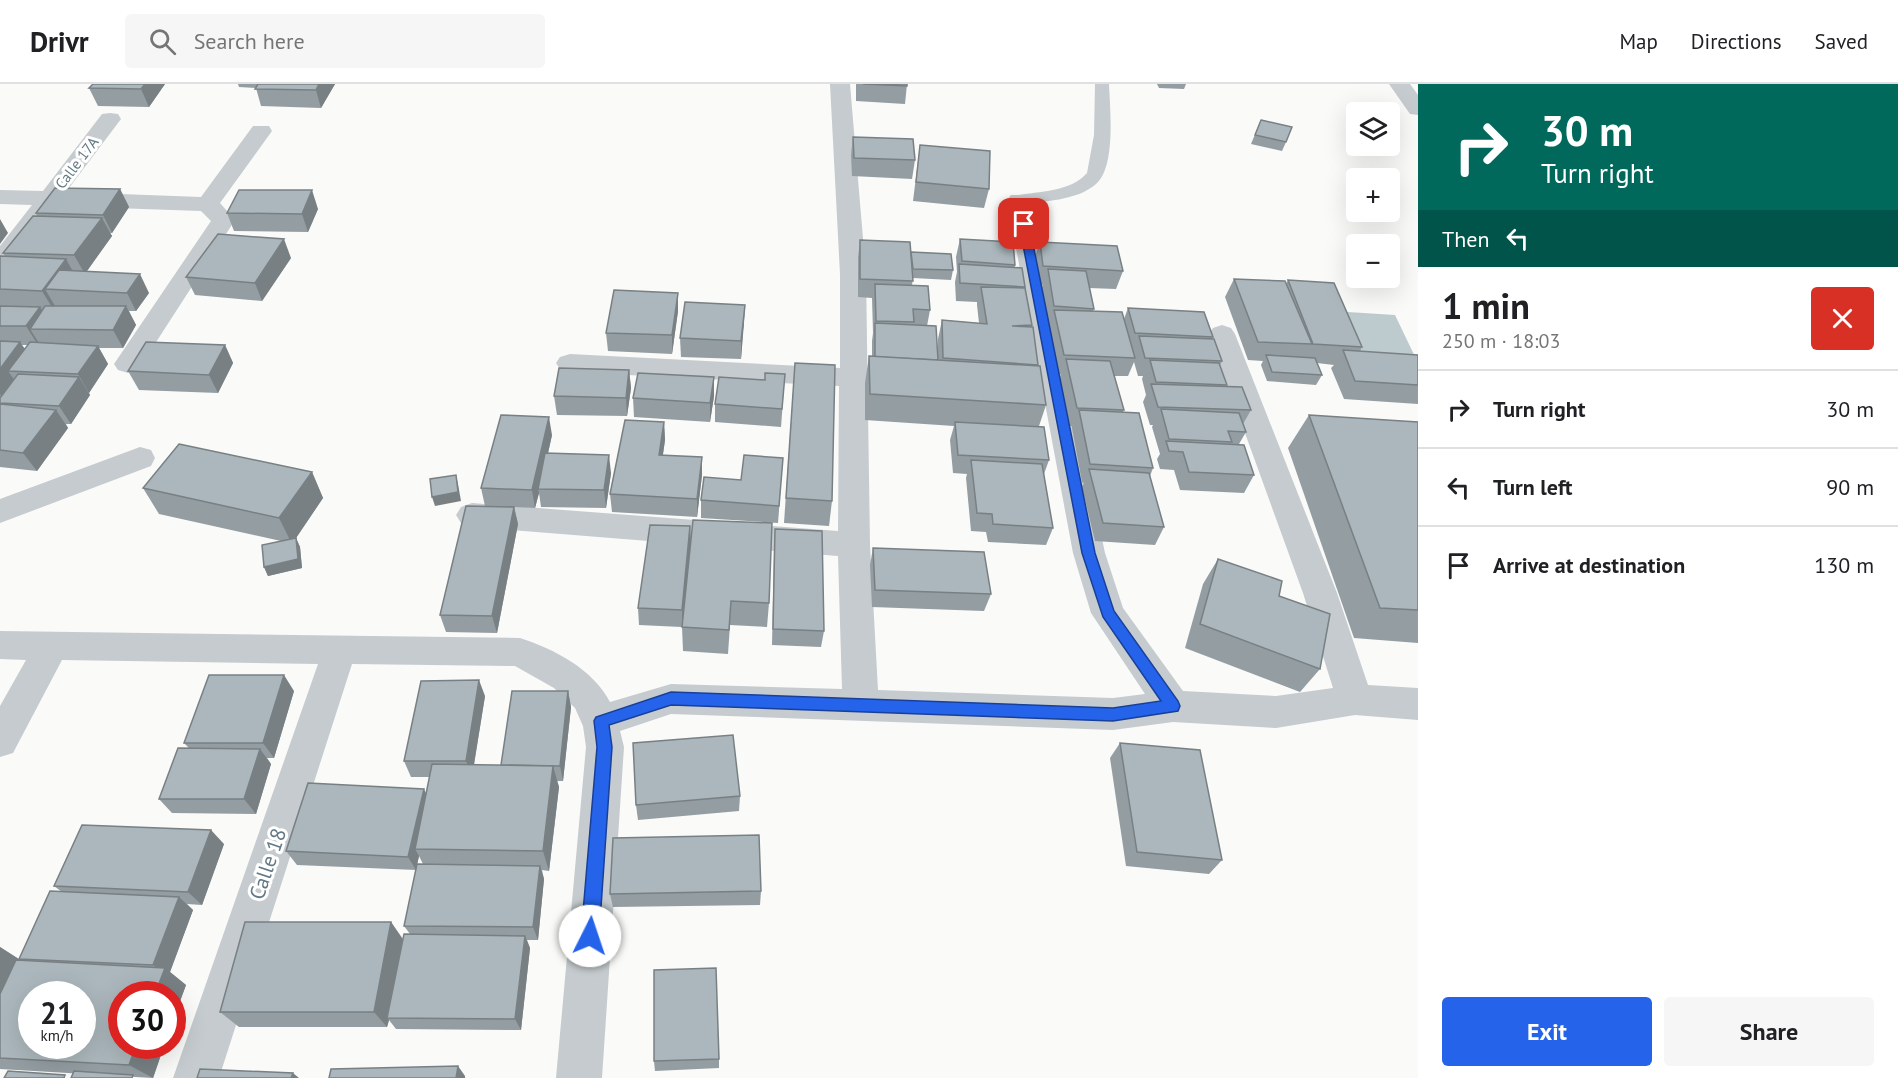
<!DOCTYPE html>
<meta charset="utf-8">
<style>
:root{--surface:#fff;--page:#f6f6f6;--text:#202124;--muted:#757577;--line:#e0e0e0;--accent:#2563eb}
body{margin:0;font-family:"PT Sans",sans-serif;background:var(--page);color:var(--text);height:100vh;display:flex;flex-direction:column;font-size:22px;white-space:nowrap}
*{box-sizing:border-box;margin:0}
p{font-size:20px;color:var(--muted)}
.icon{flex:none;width:33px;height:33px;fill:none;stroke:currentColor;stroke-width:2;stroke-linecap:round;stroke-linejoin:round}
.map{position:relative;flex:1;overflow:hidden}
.details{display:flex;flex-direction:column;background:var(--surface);width:480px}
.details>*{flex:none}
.banner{background:#00695c;color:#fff;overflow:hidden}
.tools{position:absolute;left:1346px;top:18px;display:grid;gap:12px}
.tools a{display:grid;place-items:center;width:54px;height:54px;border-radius:6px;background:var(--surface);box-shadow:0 6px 24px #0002;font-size:30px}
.speed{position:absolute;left:18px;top:897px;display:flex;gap:12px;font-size:30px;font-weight:700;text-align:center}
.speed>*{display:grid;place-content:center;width:78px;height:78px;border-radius:50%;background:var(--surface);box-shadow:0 6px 24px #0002;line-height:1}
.speed small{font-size:15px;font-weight:400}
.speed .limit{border:9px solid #d22;background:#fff;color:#111}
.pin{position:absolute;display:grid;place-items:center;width:51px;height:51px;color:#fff;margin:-26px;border-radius:12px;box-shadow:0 3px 9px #0006}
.me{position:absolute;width:66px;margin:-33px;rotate:4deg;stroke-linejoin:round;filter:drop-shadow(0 0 4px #0008)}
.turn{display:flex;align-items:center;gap:21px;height:126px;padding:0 24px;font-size:27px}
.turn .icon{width:78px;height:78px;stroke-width:2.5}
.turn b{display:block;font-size:42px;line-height:51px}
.then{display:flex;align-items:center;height:57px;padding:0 24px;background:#0003;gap:12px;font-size:22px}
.round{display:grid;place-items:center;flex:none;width:63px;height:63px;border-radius:6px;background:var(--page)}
.summary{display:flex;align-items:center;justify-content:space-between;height:102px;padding:0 24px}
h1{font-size:36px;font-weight:700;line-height:45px}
.button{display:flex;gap:12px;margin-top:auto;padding:12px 24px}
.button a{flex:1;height:69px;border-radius:6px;background:var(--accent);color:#fff;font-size:24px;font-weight:700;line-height:69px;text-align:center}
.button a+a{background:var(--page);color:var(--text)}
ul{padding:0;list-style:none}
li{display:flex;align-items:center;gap:18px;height:78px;padding:0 24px;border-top:2px solid var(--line)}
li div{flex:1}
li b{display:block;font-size:22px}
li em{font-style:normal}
header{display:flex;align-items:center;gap:36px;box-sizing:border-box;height:84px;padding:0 30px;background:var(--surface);border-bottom:2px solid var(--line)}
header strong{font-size:28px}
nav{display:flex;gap:33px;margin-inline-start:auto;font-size:21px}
.search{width:420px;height:54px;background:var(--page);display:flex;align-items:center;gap:15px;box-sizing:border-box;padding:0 21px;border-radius:6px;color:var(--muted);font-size:22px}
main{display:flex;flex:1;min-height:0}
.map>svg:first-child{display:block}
.water{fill:#bdcbce}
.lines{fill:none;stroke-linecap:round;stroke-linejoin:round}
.lane{fill:#c5cbce;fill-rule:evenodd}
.street{fill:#c5cbce;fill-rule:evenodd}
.wall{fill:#939da2;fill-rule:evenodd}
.shaded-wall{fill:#788084}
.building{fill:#abb7bc;stroke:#788084;stroke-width:1.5;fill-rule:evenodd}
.route{fill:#2563eb;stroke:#184099;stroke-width:1.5}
.labels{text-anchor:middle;stroke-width:6;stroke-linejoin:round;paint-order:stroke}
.far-street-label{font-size:15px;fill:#637985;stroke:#fff}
.near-street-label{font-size:21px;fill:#637985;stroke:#fff}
</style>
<header>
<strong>Drivr</strong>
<div class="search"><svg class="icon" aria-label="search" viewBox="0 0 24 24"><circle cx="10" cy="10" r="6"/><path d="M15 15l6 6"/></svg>Search here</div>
<nav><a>Map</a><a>Directions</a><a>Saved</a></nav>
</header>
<main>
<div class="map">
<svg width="1418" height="994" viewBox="0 0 1418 994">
<rect width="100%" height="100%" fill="#fafaf8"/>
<polygon class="water" points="1332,227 1395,231 1418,279 1355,281"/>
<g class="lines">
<path class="lane" d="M1095,0H1109C1110,25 1116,83 1096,100C1077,117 1042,117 1019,121L1013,120L1010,116L1013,112C1036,107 1070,109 1087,89L1094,51Z"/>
<g class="street">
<path d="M830,0H850L866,190L870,461L878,606L1113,614L1145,610L1091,529L1073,469L1007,116L1011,111H1027L1031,116L1105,469L1123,524L1183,607L1276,612L1333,604L1303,509L1209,250L1213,244L1222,241L1231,244L1235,250L1337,509L1368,601L1418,604V636L1355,631L1276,644L1173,638L1113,646L671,630L620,647L624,663L602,994H556L586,663L583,642L575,624L554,604L515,582L352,580L219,994H173L318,580L62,576L13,669L0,673V622L26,576L0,575V547L520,554C554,565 593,585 610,618L671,600L842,605L838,472L472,443L461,439L456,431L461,423L472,419L838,447L839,302L570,288L560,285L556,279L560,273L570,270L840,284V190Z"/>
<polygon points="1389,0 1410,0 1418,11 1418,31 1410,30"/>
<polygon points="110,29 118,30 121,35 66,108 201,113 253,42 269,42 272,47 220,119 235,136 138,286 128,289 118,286 114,280 211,137 201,127 56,122 9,184 0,187 0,162 32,121 0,120 0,106 43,107 102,30"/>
<polygon points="140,363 151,366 155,374 151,382 0,439 0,415"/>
</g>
</g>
<g class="wall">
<polygon points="93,0 165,0 149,23 98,22 89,4"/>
<polygon points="238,0 335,0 321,24 261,22 256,4 239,3"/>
<polygon points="856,0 907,0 905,20 856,17"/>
<polygon points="1157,0 1186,0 1184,5 1159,4"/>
<polygon points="1261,36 1286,58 1282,67 1251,60"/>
<polygon points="853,53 915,76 912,95 852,92 851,71"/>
<polygon points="920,61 989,105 984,124 913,117"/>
<path d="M120,105L129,123L112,149H110L112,152L86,187L149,209L136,227H129L136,241L123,264H99L108,280L89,309L90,311L71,340H66L68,344L37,387L0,383V172H5L3,169L37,132L36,129ZM22,261H28L25,265Z"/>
<polygon points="318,125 308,148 234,147 227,129"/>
<polygon points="960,155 1015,181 1015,184 1025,203 1032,241 1032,243 1038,282 1046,321 1039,342 1049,376 1044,390 1053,444 1046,461 988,458 986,448 971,447 966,394 967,390 953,389 950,356 954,342 865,336 865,299 869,272 872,272 872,257 873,249 872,214 858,213 858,174 860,156 911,169 953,186 951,196 913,194 912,201 930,226 927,242 938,269 938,255 942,236 979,239 977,221 977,218 956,217 955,198 957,188 956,173"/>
<polygon points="1040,158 1123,187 1116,205 1089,204 1094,225 1093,227 1124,235 1128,224 1213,253 1212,255 1222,277 1220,281 1227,301 1226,303 1251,326 1243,340 1246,348 1239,360 1254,391 1244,409 1180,406 1174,386 1160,385 1157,375 1160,370 1152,343 1153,341 1150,341 1143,318 1146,311 1142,295 1143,292 1138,292 1134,278 1128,292 1114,292 1124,326 1123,328 1153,384 1150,392 1164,443 1155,461 1095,457 1082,403 1084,399 1082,398 1072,344 1072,342 1070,342 1060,294 1061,290 1058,290 1048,244 1049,241 1048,241 1042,203 1043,201 1038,200 1034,176"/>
<polygon points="291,174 262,217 195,211 186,193"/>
<polygon points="1234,195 1286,200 1288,196 1362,263 1360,267 1418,271 1418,320 1344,315 1331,284 1334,281 1317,279 1322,291 1316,301 1267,297 1261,281 1263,277 1248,276 1225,213"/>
<polygon points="745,221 741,275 681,273 680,254"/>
<polygon points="678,227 672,270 608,267 606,249"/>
<polygon points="225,261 233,279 218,309 139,306 128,287"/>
<polygon points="795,279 832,417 829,442 784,439"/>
<polygon points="629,286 631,304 627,332 557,331 554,312"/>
<polygon points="785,290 781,343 715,338 715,320 765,296"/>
<polygon points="714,312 710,338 634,333 633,314"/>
<polygon points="1309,331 1418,338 1418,559 1354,554 1288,364"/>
<polygon points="664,338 665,356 663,371 702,391 697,433 612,428 610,410"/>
<polygon points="552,351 548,369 611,389 606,424 541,423 539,409 535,424 514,423 518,440 497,549 446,548 440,531 485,422 481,404"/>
<polygon points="783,374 778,439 701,434 701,416"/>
<polygon points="312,388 323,414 296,454 300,463 302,484 268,492 264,483 281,457 159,430 143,404"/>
<polygon points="690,442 691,457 769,519 767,543 730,541 728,570 683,567 682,543 639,541 638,524"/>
<polygon points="775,445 824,547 821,563 772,561 774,463"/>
<polygon points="873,464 991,510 984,527 872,523 870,481"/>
<polygon points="1218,475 1279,512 1320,585 1300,608 1185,564 1203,500"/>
<polygon points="294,607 274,674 267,674 271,680 256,730 172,729 159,715 189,664 184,659"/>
<path d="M568,607L571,623L563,697H557L559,703L549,787L542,786L544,795L538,856H527L530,864L521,946L396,945L389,936L387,943H239L220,928L391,838L403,855L410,850L404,842L416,786L297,781L286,767L427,709L430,693H411L404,677L485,612L474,681H501ZM419,772L423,780H417Z"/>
<polygon points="1120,659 1222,776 1209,790 1126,782 1110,674"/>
<polygon points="740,712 739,727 638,736 636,721"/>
<polygon points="224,760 202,821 187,820 193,826 170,888 186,901 172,939 172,910 122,962 164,962 153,994 0,985 0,863 19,875 62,808 54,802"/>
<polygon points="761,807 760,821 613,823 610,810"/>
<polygon points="719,975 719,984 655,987 654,977"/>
</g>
<g class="shaded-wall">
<polygon points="145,0 165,0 149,23 141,5"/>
<polygon points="319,0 335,0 321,24 316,6"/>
<polygon points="120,105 129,123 112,149 103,131"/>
<polygon points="312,106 318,125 308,148 302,130"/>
<polygon points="102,134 112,152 85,190 74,171"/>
<polygon points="0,135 8,149 0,160"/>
<polygon points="284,155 291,174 262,217 255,199"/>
<polygon points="66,175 76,193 45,205 55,222 53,225 42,207"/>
<polygon points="140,190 149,209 136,227 127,209"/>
<polygon points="678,209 678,227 672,270 672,251"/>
<polygon points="745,221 744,239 741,275 741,257"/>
<polygon points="126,222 136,241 123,264 113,246"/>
<polygon points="40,223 51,241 30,245 39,259 38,261 26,242"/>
<polygon points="20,258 32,276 8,287 16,298 4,316 0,310 0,285"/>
<polygon points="225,261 233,279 218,309 209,291"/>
<polygon points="98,262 108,280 89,309 78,290"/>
<polygon points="629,286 631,304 627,332 626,314"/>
<polygon points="79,293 90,311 71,340 59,322"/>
<polygon points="714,293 714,312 710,338 710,319"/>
<polygon points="56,326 68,344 37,387 23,369"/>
<polygon points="549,333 552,351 540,405 538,405 539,409 535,424 532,406"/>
<polygon points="664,338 665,356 660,389 659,371"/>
<polygon points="609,371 611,389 606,424 604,406"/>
<polygon points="702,373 702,391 697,433 697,415"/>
<polygon points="312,388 323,414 296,454 300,463 302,484 268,492 264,483 292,460 279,434"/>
<polygon points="456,391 458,400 461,417 435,422 432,413"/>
<polygon points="514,423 518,440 497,549 492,532"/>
<polygon points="690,442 691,460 682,543 682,526"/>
<polygon points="284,591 294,607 274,674 263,659"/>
<polygon points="479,596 485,612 472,692 466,677"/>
<polygon points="568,607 571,623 563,697 560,682"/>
<polygon points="260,665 271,680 256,730 244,715"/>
<polygon points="553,682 559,703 549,787 543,767"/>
<polygon points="424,705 431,719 415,765 419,772 416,786 408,773"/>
<polygon points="211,746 224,760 202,821 188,808"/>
<polygon points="540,782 544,795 538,856 533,843"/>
<polygon points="179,813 193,826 170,888 186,901 172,939 172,910 155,910 163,889 153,881"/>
<polygon points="391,838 403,856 387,934 389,936 387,943 374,928"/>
<polygon points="525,852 530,864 521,946 515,935"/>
<polygon points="0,863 20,876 0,922"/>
<polygon points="136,962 164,962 153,994 129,981"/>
<polygon points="458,982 465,992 465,994 456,994"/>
<polygon points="293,989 299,994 291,994"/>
</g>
<g class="building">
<polygon points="93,0 145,0 141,5 89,4"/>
<polygon points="258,0 319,0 316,6 255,5"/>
<polygon points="863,0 907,0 907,2"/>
<polygon points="1261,36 1292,43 1286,58 1255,51"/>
<polygon points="853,53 913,55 915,76 854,74"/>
<polygon points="920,61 990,67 989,105 916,98"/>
<polygon points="55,104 120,105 103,131 36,129"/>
<polygon points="239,106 312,106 302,130 227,129"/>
<polygon points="33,132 102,134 74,171 3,169"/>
<polygon points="218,150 284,155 255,199 186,193"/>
<polygon points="960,155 1013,158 1015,181 962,177"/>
<polygon points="860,156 910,158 913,197 860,195"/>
<polygon points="1040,158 1117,162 1123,187 1043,182"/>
<polygon points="911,168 951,170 953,186 913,185"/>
<polygon points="0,172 66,175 42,207 0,205"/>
<polygon points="959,180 1022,184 1025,203 960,199"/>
<polygon points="1048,185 1086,187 1094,225 1054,222"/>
<polygon points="59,186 140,190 127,209 45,205"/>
<polygon points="1234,195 1285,197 1312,260 1258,258"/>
<polygon points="1288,196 1334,199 1362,263 1313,260"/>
<polygon points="875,200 928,202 930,226 913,225 914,238 876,237"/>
<polygon points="981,203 1025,204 1032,241 1012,242 1033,243 1038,281 943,274 942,236 987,240"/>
<polygon points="614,206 678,209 672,251 606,249"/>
<polygon points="685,218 745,221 741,257 680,254"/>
<polygon points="0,222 40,223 26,242 0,242"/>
<polygon points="45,222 126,222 113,246 30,245"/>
<polygon points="1128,224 1204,228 1213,253 1135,249"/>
<polygon points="1054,226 1122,228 1135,274 1064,271"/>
<polygon points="875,239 936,242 938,276 875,273"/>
<polygon points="1139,252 1214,255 1222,277 1145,274"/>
<polygon points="0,257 20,258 0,285"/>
<polygon points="30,258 98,262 78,290 8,287"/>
<polygon points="146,258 225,261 209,291 128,287"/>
<polygon points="1343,266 1418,271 1418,301 1355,297"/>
<polygon points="1266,271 1315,274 1322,291 1272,288"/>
<polygon points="869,272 1040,282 1046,321 870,310"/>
<polygon points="1066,275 1110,277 1124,326 1077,324"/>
<polygon points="1150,276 1219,279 1227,301 1156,298"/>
<polygon points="795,279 835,281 832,417 786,414"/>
<polygon points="559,284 629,286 626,314 554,312"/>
<polygon points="638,289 714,293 710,319 633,314"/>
<polygon points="765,289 785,290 782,325 715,320 719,293 765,296"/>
<polygon points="18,290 79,293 59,322 0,319 0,314"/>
<polygon points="1151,300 1242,303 1251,326 1158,323"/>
<polygon points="1,320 56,326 23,369 0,366 0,321"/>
<polygon points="1161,325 1239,329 1246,348 1228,347 1232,358 1169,355"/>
<polygon points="1079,326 1139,329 1153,384 1090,380"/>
<polygon points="501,331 549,333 532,406 481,404"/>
<polygon points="1309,331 1418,338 1418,526 1380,524"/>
<polygon points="625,336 664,338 659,371 702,373 697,415 610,410"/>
<polygon points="955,338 1044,343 1049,376 958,371"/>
<polygon points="1166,357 1244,361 1254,391 1189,388 1183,368 1169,367"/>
<polygon points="179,360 312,388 279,434 143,404"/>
<polygon points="545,369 609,371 604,406 538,405"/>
<polygon points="744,371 783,374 779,422 701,416 704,393 741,396"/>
<polygon points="971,376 1042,380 1053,444 993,440 992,430 977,429"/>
<polygon points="1089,385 1149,389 1164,443 1103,439"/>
<polygon points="456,391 458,408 432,413 430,395"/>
<polygon points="466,422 514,423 492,532 440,531"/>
<polygon points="693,436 772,439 769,519 731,517 729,546 682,543"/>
<polygon points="650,441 690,442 682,526 638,524"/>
<polygon points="775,445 822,447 824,547 773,545"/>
<polygon points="296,454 298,475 264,483 262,461"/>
<polygon points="873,464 984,468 991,510 875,506"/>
<polygon points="1218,475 1282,497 1279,512 1330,530 1320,585 1200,540"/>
<polygon points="209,591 284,591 263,659 184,659"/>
<polygon points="479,596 466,677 404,677 421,597"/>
<polygon points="512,607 568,607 560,682 501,681"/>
<polygon points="733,651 740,712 636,721 633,659"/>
<polygon points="1120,659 1200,666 1222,776 1137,768"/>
<polygon points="178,664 260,665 244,715 159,715"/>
<polygon points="432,680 553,682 543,767 415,765"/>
<polygon points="308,699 424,705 408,773 286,767"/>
<polygon points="82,741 211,746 188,808 54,802"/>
<polygon points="759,751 761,807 610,810 613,754"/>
<polygon points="417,780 540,782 533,843 404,842"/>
<polygon points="50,807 179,813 153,881 19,875"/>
<polygon points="245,838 391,838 374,928 220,928"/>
<polygon points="404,850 525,852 515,935 387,934"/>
<path d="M16,876L165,884L155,910H122V962H136L129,981L0,974V910ZM32,910H82V962H32Z"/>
<polygon points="716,884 719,975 654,977 654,886"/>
<polygon points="458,982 456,994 329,994 331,985"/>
<polygon points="200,985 293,989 291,994 197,994"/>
<polygon points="8,987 65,991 64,994 4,994"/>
<polygon points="74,987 133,991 132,994 71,994"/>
</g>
<polygon class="route" points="1024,137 1029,140 1095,469 1114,527 1178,617 1180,622 1178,627 1113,637 671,621 609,641 612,663 599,852 596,858 590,861 584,858 581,852 597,663 594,637 596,633 671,608 1113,624 1161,617 1103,533 1082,469 1019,140"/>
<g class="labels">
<g class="far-street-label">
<text transform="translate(77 79) rotate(-53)" y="5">Calle 17A</text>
</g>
<g class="near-street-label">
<text transform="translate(268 780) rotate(-71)" y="7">Calle 18</text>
</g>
</g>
</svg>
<div class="tools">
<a><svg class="icon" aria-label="layers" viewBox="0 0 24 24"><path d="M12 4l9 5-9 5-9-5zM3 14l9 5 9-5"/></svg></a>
<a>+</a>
<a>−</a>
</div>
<div class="speed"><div>21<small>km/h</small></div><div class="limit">30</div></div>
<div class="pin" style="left:1024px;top:140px;background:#d93025"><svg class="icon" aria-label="arrive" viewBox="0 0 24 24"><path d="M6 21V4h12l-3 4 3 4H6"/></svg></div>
<svg class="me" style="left:590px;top:852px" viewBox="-20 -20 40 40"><circle r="19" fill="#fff"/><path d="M0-13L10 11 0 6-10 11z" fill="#2563eb"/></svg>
</div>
<section class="details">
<div class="banner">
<div class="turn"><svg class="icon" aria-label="right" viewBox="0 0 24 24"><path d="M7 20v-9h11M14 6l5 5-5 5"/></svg><div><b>30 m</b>Turn right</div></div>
<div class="then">Then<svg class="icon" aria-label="left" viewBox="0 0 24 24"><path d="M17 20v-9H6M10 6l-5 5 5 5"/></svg></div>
</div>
<div class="summary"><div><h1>1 min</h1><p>250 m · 18:03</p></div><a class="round" style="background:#d93025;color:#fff"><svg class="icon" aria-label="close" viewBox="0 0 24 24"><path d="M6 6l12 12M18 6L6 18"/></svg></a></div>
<ul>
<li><svg class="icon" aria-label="right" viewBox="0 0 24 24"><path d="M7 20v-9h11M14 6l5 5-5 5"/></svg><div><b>Turn right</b></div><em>30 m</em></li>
<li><svg class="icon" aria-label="left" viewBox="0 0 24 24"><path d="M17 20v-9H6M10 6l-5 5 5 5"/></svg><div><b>Turn left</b></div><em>90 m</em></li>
<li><svg class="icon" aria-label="arrive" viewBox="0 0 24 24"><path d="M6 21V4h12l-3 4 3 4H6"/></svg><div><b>Arrive at destination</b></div><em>130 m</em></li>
</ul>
<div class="button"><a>Exit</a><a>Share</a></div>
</section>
</main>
